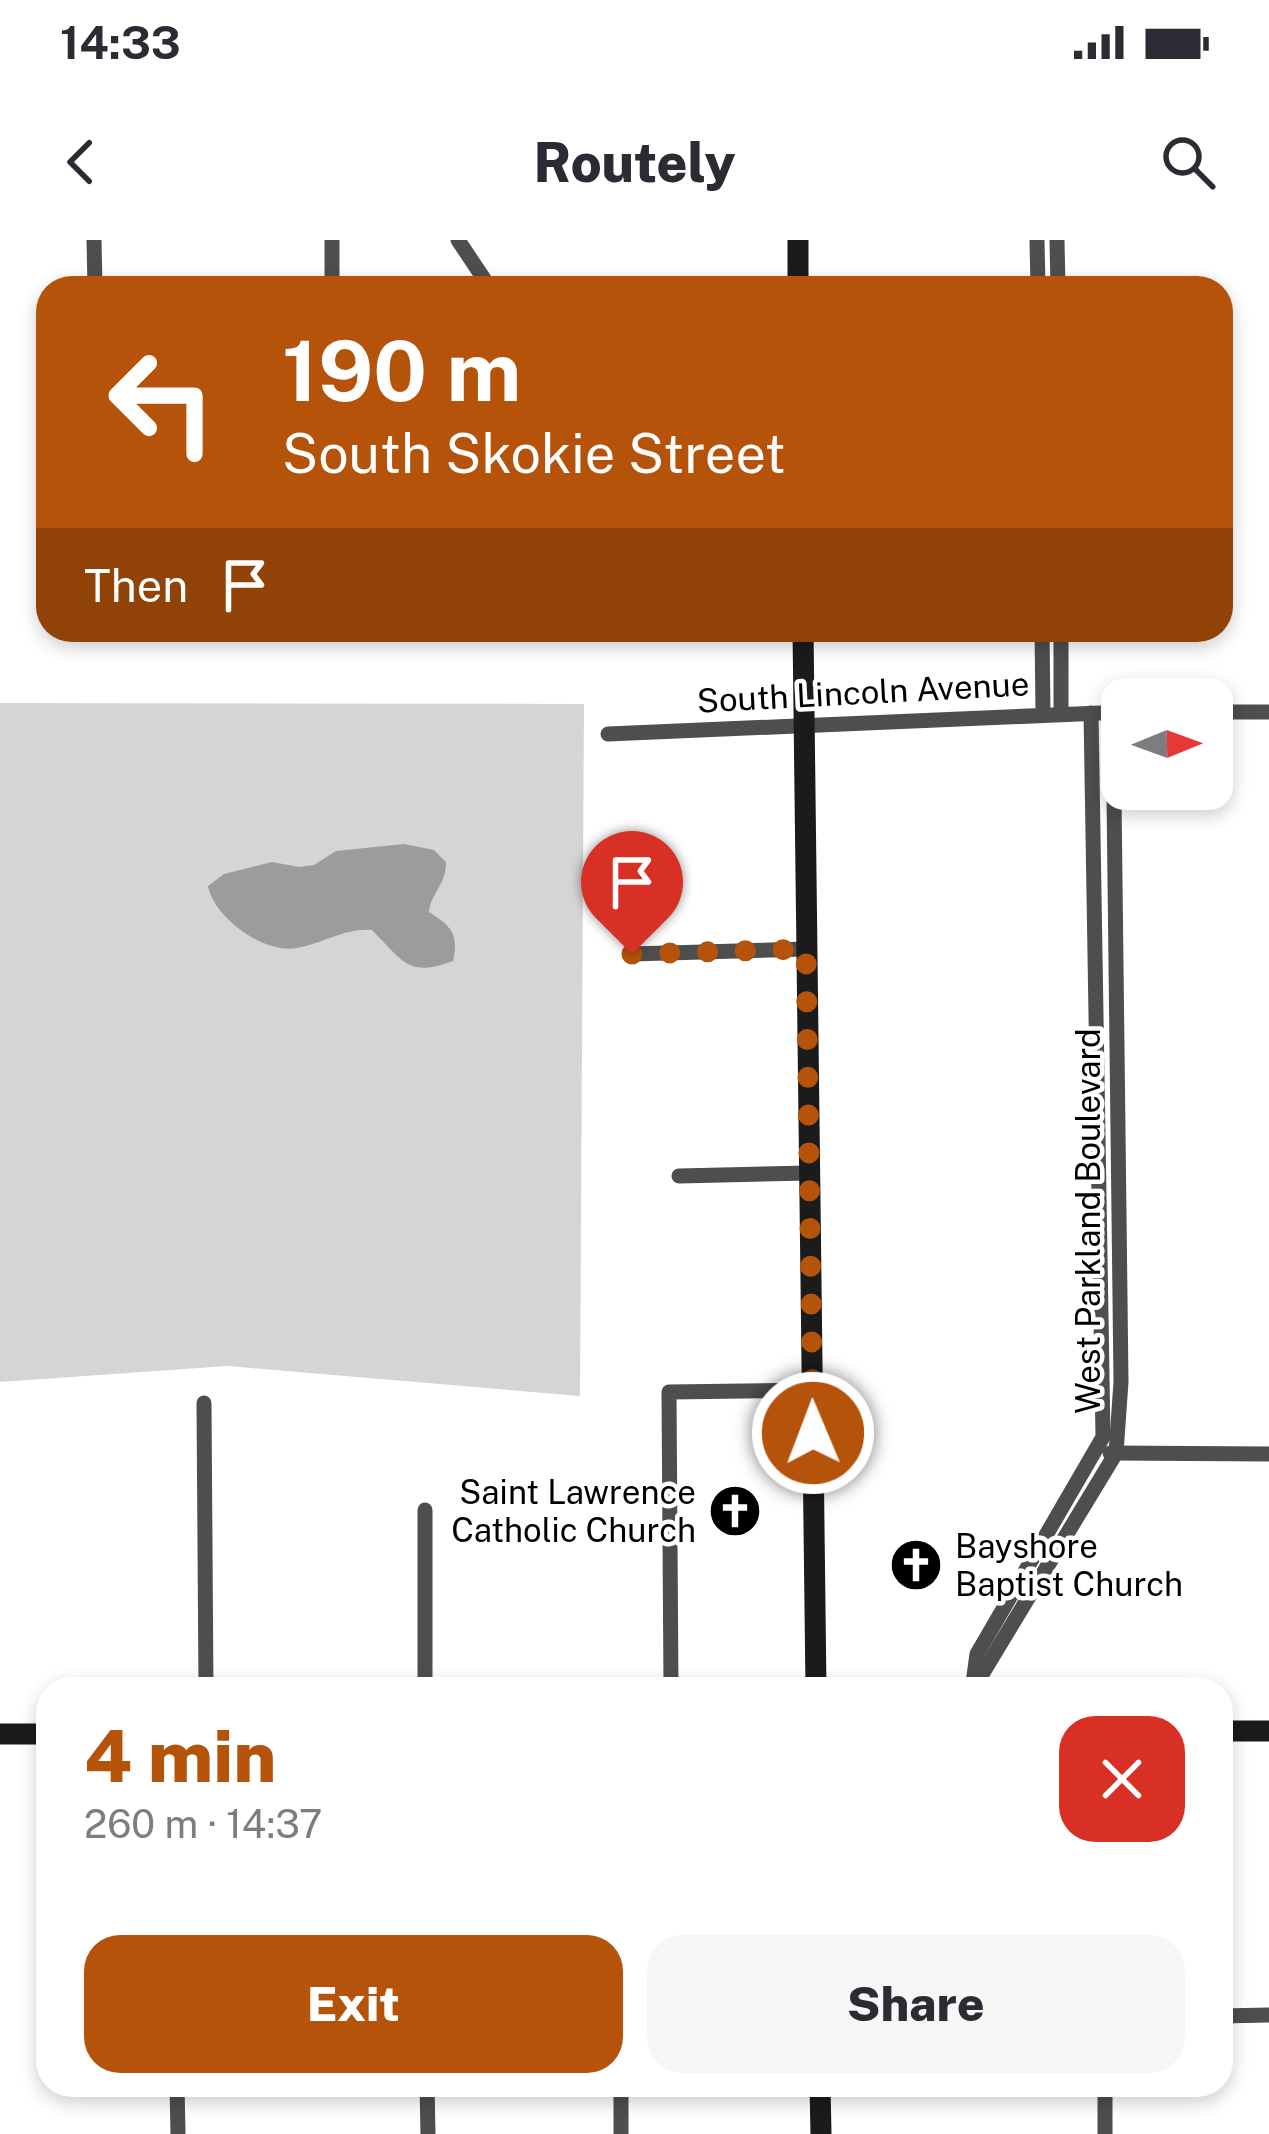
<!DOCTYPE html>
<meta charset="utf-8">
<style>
:root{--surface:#fff;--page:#f7f7f7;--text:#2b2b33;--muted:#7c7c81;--accent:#b45309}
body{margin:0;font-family:"Public Sans",sans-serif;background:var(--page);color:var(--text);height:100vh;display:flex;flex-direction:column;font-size:45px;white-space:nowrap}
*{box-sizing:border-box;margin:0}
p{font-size:39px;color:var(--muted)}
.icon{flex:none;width:66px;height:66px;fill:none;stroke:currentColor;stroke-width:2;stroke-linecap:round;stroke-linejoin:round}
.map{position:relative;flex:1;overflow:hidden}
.drawer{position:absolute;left:36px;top:1437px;width:1197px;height:420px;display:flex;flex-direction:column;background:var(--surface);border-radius:36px;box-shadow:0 6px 18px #0003}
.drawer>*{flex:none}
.hud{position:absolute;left:36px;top:36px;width:1197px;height:366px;border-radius:36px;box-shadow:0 6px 18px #0003;background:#b45309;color:#fff;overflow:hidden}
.needle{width:78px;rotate:89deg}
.controls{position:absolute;left:1101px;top:438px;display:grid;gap:24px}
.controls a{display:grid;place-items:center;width:132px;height:132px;border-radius:24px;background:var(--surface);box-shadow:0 6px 18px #0003;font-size:60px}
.pin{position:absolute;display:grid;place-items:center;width:102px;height:102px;color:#fff;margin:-123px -51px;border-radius:50% 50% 50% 0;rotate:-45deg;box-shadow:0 0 12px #0007}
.pin .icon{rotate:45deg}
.me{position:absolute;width:132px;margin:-66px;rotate:359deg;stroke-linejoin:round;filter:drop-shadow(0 0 9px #0008)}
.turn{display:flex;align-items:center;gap:42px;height:252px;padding:0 48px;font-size:54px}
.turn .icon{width:156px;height:156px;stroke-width:2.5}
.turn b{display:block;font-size:84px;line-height:102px}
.then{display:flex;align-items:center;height:114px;padding:0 48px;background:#0003;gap:24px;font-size:45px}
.round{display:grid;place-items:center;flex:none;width:126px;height:126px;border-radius:36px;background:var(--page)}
.headline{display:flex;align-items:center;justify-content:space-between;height:204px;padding:0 48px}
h1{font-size:72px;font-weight:800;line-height:90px;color:var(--accent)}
.button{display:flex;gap:24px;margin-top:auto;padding:24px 48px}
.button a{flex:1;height:138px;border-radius:36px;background:var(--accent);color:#fff;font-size:48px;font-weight:800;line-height:138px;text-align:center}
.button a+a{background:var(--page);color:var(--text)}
.status{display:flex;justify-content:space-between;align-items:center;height:84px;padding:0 60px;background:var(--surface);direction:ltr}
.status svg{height:33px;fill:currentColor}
header{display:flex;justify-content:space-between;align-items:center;height:156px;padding:0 48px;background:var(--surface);font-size:54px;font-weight:800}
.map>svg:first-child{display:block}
.green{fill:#d5d5d5}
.water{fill:#9c9c9c}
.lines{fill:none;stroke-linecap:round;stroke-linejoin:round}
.street{stroke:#4e4e4e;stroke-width:15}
.secondary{stroke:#1b1b1b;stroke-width:21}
.route{stroke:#b45309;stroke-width:21;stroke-dasharray:0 37.8}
.labels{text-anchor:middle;stroke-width:9;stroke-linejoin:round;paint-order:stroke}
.street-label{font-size:33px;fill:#000;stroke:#fff}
.poi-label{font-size:33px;fill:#000;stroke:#fff;text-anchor:end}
</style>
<div class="status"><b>14:33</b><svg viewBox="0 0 49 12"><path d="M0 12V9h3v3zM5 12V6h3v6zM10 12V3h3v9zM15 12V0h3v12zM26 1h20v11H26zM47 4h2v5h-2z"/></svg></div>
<header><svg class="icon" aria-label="back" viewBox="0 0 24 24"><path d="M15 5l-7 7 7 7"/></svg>Routely<svg class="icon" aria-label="search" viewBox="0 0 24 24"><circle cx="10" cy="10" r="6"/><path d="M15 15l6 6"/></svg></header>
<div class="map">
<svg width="1269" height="1894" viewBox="0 0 1269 1894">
<rect width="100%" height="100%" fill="#fff"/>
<polygon class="green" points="0,463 584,464 580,1156 227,1126 0,1142"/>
<path class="water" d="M404,604L434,610L446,622C446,646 431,652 429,672C451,686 459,694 453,721C408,738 403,721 372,690C344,688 325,703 297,708C264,714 214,678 208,646L224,634L272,622L299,627L314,625L336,611Z"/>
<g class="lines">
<g class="street">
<polyline points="94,0 95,48"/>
<polyline points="458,0 490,48"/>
<polyline points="1037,0 1038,48"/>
<polyline points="1057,0 1058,48"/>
<polyline points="332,48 332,0"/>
<polyline points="1042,390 1043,473"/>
<polyline points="1061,390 1061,472"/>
<polyline points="1212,472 1269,472"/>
<polyline points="608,494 1101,473"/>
<polyline points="632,714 807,709"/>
<polyline points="679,936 809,933"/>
<polyline points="204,1163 206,1449"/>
<polyline points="1110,1213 1269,1214"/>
<polyline points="973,1443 977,1414 1103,1197 1091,473"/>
<polyline points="425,1449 425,1270"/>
<polyline points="671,1449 669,1152 812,1150"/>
<polyline points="973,1449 1116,1213 1121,1142 1113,473"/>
<polyline points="1221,1776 1269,1775"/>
<polyline points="177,1845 178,1894"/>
<polyline points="427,1845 428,1894"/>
<polyline points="621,1845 621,1894"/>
<polyline points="1105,1894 1105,1845"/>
</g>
<g class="secondary">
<polyline points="798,0 798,48"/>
<polyline points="803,390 816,1449"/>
<polyline points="1221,1491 1269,1491"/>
<polyline points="0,1494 48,1494"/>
<polyline points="820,1845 821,1894"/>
</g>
</g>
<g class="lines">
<polyline class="route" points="632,714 806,709 813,1193"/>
</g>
<defs>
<g id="church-disc" transform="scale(2.7)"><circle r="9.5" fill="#000" stroke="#fff"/><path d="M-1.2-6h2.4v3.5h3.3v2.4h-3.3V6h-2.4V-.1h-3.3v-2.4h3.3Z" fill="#fff"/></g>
</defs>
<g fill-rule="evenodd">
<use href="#church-disc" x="735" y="1271"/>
<use href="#church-disc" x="916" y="1325"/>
</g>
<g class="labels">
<g class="street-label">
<text transform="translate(863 452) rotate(-3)" y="12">South Lincoln Avenue</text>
<text transform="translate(1088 981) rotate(-90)" y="12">West Parkland Boulevard</text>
</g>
<g class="poi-label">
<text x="696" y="1264">Saint Lawrence<tspan x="696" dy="38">Catholic Church</tspan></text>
<text x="955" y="1318" text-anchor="start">Bayshore<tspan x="955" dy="38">Baptist Church</tspan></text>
</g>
</g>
</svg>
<div class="controls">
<a><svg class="needle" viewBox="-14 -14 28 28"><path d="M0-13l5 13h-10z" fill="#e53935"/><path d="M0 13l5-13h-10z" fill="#7c7c81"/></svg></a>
</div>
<div class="pin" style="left:632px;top:714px;background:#d93025"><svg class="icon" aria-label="arrive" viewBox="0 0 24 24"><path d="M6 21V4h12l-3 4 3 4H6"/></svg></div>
<svg class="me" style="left:813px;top:1193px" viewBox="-20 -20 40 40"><circle r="17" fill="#b45309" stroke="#fff" stroke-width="3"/><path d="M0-11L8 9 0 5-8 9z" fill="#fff"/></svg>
<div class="hud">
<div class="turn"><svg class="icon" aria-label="left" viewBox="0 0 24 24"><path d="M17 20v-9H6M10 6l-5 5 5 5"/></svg><div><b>190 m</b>South Skokie Street</div></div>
<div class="then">Then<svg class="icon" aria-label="arrive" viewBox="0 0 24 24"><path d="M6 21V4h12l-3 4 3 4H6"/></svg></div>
</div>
<section class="drawer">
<div class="headline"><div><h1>4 min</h1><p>260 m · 14:37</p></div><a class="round" style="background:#d93025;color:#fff"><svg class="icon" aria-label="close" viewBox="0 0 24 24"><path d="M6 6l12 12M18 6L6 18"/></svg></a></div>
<div class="button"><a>Exit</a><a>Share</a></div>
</section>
</div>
